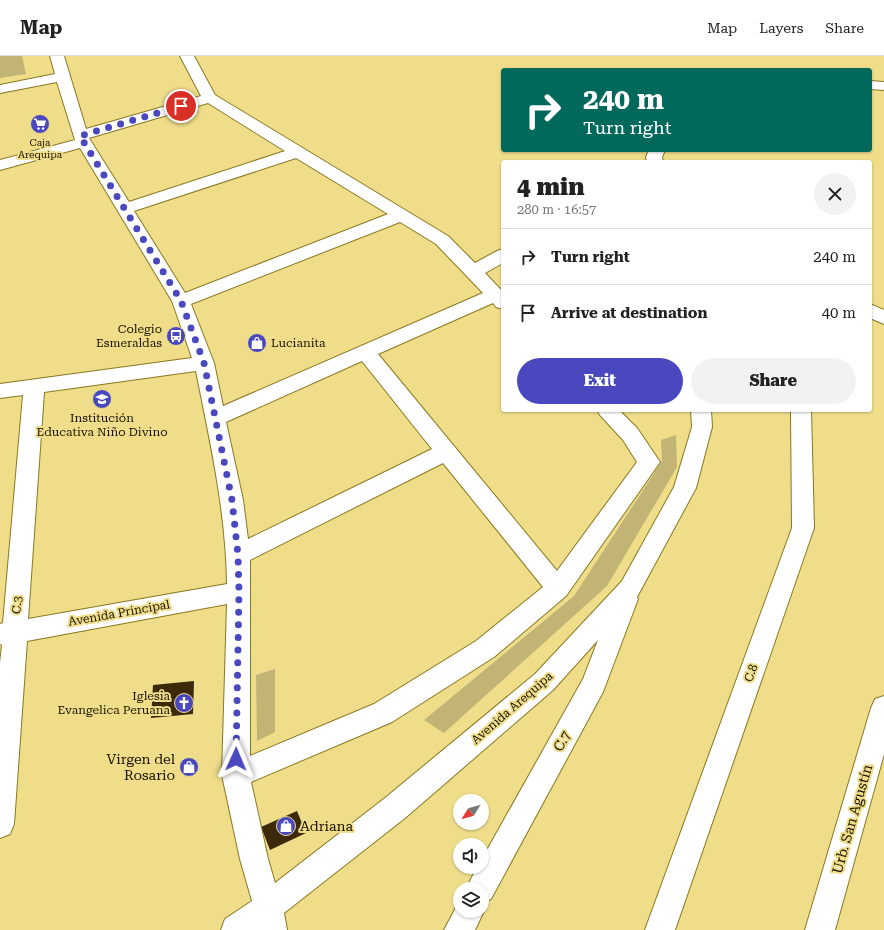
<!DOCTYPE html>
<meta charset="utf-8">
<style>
:root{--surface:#fff;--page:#f2f2f2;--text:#222;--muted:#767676;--line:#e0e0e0;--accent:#4948be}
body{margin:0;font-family:"Roboto Serif",serif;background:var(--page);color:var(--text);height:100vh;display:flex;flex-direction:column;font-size:15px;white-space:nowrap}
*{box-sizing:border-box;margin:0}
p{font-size:13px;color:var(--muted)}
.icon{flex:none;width:22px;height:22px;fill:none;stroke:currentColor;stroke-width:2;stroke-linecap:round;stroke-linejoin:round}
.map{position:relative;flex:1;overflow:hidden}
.drawer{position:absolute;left:501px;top:104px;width:371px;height:252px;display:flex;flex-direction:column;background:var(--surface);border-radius:4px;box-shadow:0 1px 3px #0004}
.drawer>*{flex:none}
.top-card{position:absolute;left:501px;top:12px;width:371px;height:84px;border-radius:4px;box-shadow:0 1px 3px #0004;background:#00695c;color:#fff;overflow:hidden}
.needle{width:26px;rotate:233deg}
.buttons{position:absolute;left:453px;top:738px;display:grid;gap:8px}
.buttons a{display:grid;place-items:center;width:36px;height:36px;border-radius:50%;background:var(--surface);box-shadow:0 1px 3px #0004;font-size:20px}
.pin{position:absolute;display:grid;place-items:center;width:34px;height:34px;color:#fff;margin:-17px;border:2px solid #fff;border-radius:50%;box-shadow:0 1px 4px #0007}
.me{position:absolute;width:44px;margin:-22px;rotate:1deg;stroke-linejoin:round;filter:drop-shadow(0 0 3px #0008)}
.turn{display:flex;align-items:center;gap:14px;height:84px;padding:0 16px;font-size:18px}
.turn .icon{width:52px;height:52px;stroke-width:2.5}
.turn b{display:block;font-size:28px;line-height:34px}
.round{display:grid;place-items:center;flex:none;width:42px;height:42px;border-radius:21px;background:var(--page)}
.head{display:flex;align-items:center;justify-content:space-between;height:68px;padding:0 16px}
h1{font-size:24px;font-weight:800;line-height:30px}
.action{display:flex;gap:8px;margin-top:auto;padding:8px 16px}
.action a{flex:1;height:46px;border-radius:24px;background:var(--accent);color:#fff;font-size:16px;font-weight:800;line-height:46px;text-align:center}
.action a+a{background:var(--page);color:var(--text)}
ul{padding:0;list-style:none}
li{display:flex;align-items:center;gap:12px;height:56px;padding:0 16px;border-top:1px solid var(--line)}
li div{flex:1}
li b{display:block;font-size:15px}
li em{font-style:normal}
header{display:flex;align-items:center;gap:24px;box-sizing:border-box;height:56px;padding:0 20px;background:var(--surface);border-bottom:1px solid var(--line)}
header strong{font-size:19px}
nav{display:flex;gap:22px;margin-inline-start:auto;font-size:14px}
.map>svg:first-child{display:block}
.green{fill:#c1b475}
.building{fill:#3b290a}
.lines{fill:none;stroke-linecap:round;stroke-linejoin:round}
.minor-casing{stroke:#897820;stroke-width:2}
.minor{fill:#fff;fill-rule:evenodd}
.route{stroke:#4948be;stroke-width:7;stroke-dasharray:0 12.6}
.labels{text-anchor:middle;stroke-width:4;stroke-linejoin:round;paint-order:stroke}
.far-poi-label{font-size:10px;fill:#191400;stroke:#efdd8a}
.poi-label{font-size:12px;fill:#191400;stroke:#efdd8a;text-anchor:end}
.street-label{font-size:12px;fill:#191400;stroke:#efdd8a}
.near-street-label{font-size:14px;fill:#191400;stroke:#efdd8a}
.near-poi-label{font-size:14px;fill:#191400;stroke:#efdd8a;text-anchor:end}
</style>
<header>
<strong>Map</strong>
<nav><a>Map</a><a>Layers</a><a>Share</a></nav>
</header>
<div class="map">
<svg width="884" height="874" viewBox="0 0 884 874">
<rect width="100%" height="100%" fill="#efdd8a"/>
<g class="green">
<polygon points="0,0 22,0 26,18 0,22"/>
<polygon points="676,379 677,411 607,530 444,677 424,664 574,540 662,405 661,384"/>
<polygon points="275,613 275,676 257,685 256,619"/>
</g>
<g class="building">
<polygon points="194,625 193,658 151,662 153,629"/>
<polygon points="297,755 306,777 270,794 261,771"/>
</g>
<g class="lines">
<g class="minor-casing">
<g id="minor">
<path d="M50,0H64L86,73L201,40L180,0H194L215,39L448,180L475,207L497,195L503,193V207L485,217L503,236V253L496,251L493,247L378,298L557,515L637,406L623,384L600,359L597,354H619L637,372L660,406L566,540L494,601L392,666L251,726L268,803L275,827L385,742L535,618L622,525L674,431L692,371L691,354H711L712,371L696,432L637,541L638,543L603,636L491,843L482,847V833H466L477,811H482V803L583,623L598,584L553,634L405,762L284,857L287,874H221L225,863L252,845L240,803L222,719L227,548L27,585L14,768L10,778L0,782V607L2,589L0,588V568L3,567L23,339L0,342V328L192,302L172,245L80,92L0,114V104L75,84L57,26L0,37V29L55,18ZM208,47L285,95L129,146L89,82ZM296,102L388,158L185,237L134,155ZM400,166L436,188L483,237L223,350L214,307L191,248ZM362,305L432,393L248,483L243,444L226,366ZM196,315C210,386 226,455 227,528L28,563L44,336ZM443,407L543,531L476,585L374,648L250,700V504Z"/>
<polygon points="870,25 884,26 884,34 870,33"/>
<polygon points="649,94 665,94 662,101 663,106 647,106 646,101"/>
<polygon points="870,248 884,254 884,268 870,262"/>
<polygon points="791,354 811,354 814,472 675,874 645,874 792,472"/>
<polygon points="884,640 884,698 835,874 805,874 871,652 875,643"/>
<polygon points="460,844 460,855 482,855 482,851 484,855 475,874 444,874"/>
</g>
</g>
<use href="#minor" class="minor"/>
</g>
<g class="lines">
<polyline class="route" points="181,50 80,80 181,245 204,307 232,444 238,499 239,536 236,703"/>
</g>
<defs>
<g id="supermarket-disc" transform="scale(1)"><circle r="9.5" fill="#4948be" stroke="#efdd8a"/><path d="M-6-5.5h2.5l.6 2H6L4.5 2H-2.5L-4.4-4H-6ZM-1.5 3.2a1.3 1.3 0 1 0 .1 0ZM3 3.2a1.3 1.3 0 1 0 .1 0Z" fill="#fff"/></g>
<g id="bus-disc" transform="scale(1)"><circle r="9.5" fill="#4948be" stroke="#efdd8a"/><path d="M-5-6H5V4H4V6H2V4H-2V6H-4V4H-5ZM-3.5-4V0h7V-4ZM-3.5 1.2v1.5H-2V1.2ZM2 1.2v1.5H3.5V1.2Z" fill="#fff"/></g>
<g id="shop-disc" transform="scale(1)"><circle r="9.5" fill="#4948be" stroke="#efdd8a"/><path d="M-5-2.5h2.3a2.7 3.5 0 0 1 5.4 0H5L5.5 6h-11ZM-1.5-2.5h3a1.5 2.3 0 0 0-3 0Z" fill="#fff"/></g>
<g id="school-disc" transform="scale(1)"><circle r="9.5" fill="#4948be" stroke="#efdd8a"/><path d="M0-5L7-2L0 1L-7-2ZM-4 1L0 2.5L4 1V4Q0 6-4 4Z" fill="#fff"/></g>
<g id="church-disc" transform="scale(1)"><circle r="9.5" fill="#4948be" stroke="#efdd8a"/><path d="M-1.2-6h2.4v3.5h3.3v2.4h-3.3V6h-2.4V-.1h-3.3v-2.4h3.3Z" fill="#fff"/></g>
</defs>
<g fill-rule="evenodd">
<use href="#supermarket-disc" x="40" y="68"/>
<use href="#bus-disc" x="176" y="280"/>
<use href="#shop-disc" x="257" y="287"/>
<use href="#school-disc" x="102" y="343"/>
<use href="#church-disc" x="184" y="647"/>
<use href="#shop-disc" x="189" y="711"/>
<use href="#shop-disc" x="286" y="770"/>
</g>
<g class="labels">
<g class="far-poi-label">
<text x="40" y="90">Caja<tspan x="40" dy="12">Arequipa</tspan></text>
</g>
<g class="poi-label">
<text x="162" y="277">Colegio<tspan x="162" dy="14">Esmeraldas</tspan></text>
<text x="271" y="291" text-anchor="start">Lucianita</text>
<text x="102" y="366" text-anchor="middle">Institución<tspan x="102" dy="14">Educativa Niño Divino</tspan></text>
<text x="170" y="644">Iglesia<tspan x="170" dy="14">Evangelica Peruana</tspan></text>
</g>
<g class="street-label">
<text transform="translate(17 549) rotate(-86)" y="4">C.3</text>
<text transform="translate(119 557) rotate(-10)" y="4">Avenida Principal</text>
<text transform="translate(751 617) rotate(-71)" y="4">C.8</text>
<text transform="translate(512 652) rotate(-41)" y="4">Avenida Arequipa</text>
</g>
<g class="near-street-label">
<text transform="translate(562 685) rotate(-61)" y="5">C.7</text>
<text transform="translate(852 763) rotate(-74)" y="5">Urb. San Agustín</text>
</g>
<g class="near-poi-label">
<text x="175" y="708">Virgen del<tspan x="175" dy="16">Rosario</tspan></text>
<text x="300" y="775" text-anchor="start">Adriana</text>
</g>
</g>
</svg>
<div class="buttons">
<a><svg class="needle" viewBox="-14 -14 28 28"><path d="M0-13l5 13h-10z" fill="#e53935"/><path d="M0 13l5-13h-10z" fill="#767676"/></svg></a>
<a><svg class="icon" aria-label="sound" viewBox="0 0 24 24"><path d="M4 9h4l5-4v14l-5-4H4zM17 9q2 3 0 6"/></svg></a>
<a><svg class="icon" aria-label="layers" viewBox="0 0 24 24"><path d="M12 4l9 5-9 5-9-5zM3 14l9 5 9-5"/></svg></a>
</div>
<div class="pin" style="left:181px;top:50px;background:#d93025"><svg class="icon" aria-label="arrive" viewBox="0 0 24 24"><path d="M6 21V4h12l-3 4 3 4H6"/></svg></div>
<svg class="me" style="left:236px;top:703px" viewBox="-20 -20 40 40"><path d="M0-17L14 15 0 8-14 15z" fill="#4948be" stroke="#fff" stroke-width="4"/></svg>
<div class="top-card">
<div class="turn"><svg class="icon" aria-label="right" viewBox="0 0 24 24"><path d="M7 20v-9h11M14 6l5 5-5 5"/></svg><div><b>240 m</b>Turn right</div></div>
</div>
<section class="drawer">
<div class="head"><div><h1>4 min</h1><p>280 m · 16:57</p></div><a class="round"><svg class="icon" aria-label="close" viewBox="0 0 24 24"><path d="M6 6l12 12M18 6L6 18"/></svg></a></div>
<ul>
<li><svg class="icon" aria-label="right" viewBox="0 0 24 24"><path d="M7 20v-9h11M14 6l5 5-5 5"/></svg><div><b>Turn right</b></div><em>240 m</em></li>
<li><svg class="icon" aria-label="arrive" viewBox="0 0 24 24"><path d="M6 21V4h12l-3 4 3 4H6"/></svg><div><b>Arrive at destination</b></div><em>40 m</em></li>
</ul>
<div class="action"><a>Exit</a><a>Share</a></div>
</section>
</div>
